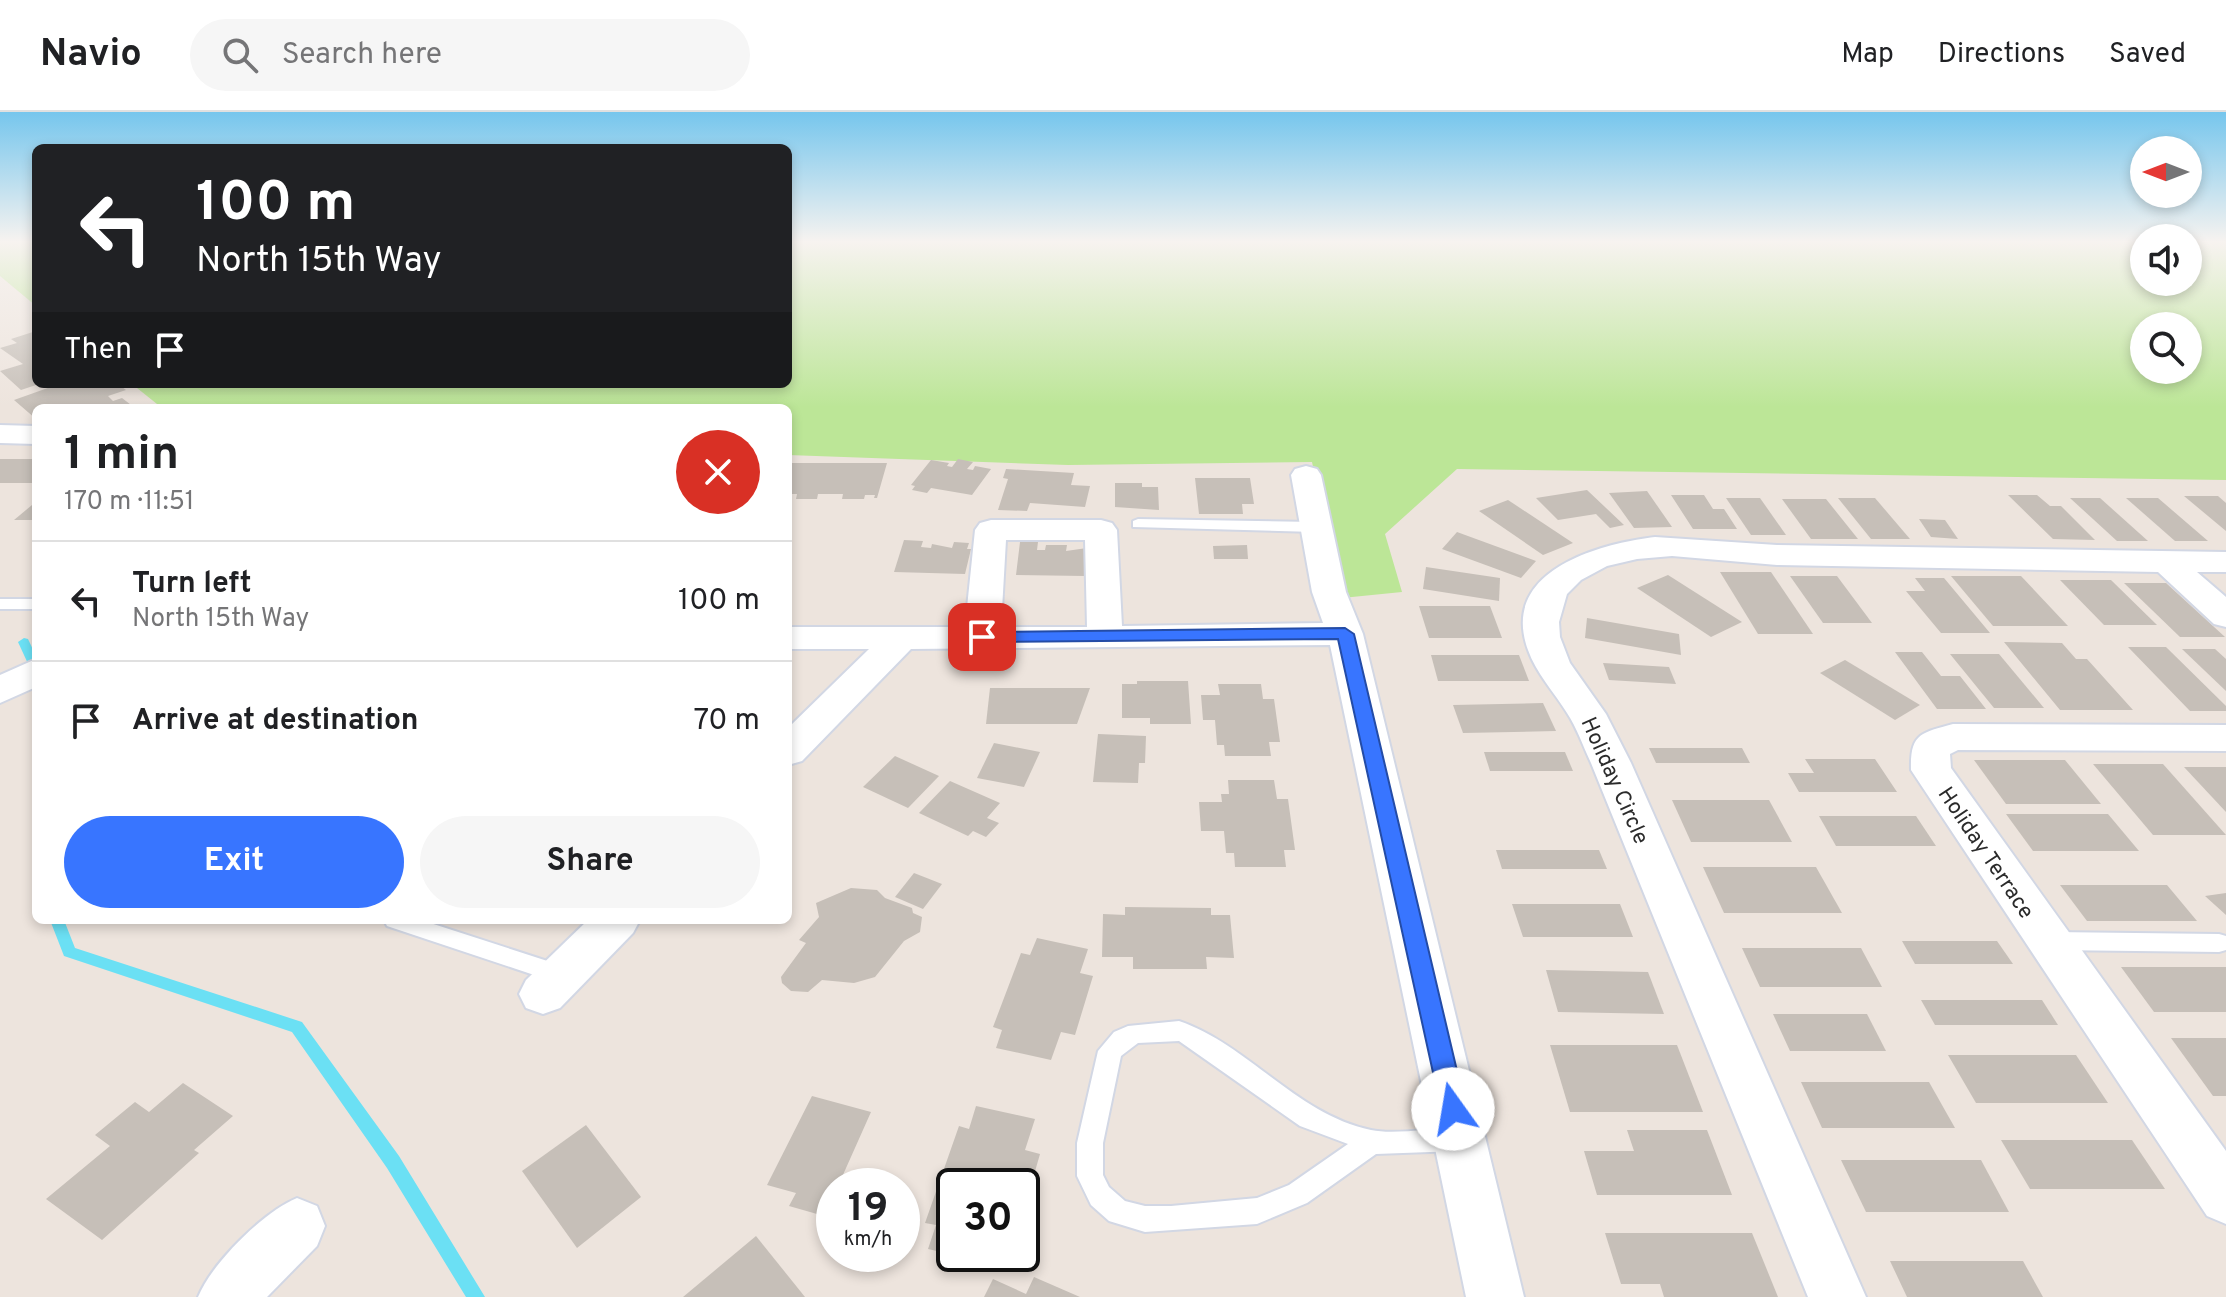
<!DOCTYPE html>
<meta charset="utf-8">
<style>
:root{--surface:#fff;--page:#f6f6f6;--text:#202124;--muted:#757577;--line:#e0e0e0;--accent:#3875ff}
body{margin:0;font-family:Overpass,sans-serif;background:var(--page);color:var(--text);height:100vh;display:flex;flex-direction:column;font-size:30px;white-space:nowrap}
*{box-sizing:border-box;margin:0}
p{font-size:26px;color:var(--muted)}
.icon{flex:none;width:44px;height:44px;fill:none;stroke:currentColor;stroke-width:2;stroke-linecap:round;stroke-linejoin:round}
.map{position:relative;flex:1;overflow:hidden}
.details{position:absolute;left:32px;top:292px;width:760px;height:520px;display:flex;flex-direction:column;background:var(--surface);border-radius:12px;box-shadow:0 4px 12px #0003}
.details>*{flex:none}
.top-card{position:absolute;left:32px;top:32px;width:760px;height:244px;border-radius:12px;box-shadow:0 4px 12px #0003;background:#202124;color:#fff;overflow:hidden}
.needle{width:52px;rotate:270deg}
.fabs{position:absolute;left:2130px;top:24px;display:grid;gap:16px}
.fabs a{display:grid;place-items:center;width:72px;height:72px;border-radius:50%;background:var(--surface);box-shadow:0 4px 12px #0003;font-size:40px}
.speed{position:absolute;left:816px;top:1056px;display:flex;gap:16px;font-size:40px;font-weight:700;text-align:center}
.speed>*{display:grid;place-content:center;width:104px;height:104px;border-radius:50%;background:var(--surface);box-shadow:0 4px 12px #0003;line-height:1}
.speed small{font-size:20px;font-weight:400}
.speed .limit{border:4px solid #111;border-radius:12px;background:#fff;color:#111}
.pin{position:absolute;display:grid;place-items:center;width:68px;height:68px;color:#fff;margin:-34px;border-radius:16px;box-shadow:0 4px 12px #0006}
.me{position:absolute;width:88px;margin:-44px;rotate:347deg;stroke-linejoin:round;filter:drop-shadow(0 0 6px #0008)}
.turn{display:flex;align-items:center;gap:28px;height:168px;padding:0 32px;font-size:36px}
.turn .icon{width:104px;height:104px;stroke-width:2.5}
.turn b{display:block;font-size:56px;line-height:68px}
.then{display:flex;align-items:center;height:76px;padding:0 32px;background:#0003;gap:16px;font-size:30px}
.round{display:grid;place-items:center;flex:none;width:84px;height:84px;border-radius:42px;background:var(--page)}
.summary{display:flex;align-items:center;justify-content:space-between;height:136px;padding:0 32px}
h1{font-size:48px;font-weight:700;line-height:60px}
.action{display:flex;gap:16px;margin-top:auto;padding:16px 32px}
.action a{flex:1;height:92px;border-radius:48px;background:var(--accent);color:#fff;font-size:32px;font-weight:700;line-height:92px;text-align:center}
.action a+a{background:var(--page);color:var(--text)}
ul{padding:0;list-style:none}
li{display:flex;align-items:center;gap:24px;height:120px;padding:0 32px;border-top:2px solid var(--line)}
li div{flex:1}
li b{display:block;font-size:30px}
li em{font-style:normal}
header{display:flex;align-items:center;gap:48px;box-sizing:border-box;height:112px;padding:0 40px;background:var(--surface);border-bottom:2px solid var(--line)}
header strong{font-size:38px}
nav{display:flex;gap:44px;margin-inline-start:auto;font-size:28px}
.search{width:560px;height:72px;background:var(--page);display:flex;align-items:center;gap:20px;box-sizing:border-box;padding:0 28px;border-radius:44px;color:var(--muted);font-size:30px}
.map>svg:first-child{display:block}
.green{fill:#bce697;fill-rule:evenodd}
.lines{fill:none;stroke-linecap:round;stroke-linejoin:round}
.stream{fill:#6be0f4;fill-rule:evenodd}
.building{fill:#c6bfb8}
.lane-casing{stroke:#d2d7e4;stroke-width:4}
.street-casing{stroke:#d2d7e4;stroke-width:4}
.lane{fill:#fff;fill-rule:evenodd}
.street{fill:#fff;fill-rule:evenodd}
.route{fill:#3875ff;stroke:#244ca6;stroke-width:2}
.labels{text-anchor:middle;stroke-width:6;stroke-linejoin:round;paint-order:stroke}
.street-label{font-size:22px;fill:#2b2b2b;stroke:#fff}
</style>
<header>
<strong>Navio</strong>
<div class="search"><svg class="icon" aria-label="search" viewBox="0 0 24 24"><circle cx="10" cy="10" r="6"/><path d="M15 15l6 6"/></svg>Search here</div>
<nav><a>Map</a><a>Directions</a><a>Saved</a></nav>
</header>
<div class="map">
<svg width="2226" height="1185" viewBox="0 0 2226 1185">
<rect width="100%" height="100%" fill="#ede4dd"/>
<g class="green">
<polygon points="0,129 36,129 36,194 0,164"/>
<path d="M788,129H2144V170H2188V129H2226V368L1457,357L1385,422L1402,480L1342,486L1312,350L1068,353L788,343V296H162L132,272H788ZM2144,214H2188V258H2144Z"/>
</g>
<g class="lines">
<g class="stream">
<polygon points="24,526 28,527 36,544 36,560 30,556 18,530"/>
<polygon points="50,808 64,808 75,836 302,910 399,1044 485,1185 466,1185 387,1056 292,920 64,844"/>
</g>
</g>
<g class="building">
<polygon points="36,219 36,273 21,278 0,259 23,252 0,236 17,231 11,227"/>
<polygon points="59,272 118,272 126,278 108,284 113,289 122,286 135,296 36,296 36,307 14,288"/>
<rect x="0" y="347" width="36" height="24"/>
<polygon points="958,347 973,350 967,357 973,358 975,354 991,357 972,383 931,376 927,381 912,378 915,374 911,373 931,348 949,351 947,354 952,355"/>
<polygon points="788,351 887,351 877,386 874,386 875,383 865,383 864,387 842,387 843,382 818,382 817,387 796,387 797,382 788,382"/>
<polygon points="1006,357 1074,361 1071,373 1090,374 1085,395 1030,391 1027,399 998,398 1008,367 1003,366"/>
<polygon points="1195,366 1250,366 1254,392 1242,392 1243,402 1199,402"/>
<polygon points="1115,371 1142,371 1142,375 1158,375 1159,398 1115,395"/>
<polygon points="1587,378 1624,413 1610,416 1596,402 1558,408 1536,386"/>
<polygon points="1647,379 1672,415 1634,416 1609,381"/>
<polygon points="1671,383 1704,383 1713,397 1724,397 1737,417 1693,417"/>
<polygon points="2008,383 2037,383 2050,394 2061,394 2095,428 2053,427"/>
<polygon points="2184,384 2218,384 2226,391 2226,419"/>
<polygon points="1726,386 1760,386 1786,423 1751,423"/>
<polygon points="1838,386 1875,386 1910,427 1871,427"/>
<polygon points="2070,386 2100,386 2148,429 2117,429"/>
<polygon points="2126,386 2158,386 2208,429 2175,429"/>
<polygon points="1782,387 1826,387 1858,427 1811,427"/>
<polygon points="1508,388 1573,431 1543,443 1479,399"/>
<polygon points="32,393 36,393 36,408 14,408"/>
<polygon points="1919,407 1945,408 1958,427 1931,425"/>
<polygon points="1457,420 1536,449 1521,466 1442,437"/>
<polygon points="904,428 923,429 921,435 931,436 932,432 952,436 954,430 969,431 967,437 971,437 965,462 894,460"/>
<polygon points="1020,430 1038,430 1037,438 1045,438 1046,433 1067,433 1066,439 1087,436 1085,464 1016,463"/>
<polygon points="1247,433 1248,447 1214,447 1213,434"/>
<polygon points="1426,455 1500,466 1499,489 1423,477"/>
<polygon points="1720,460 1771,460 1813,522 1758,522"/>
<polygon points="1668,463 1742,510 1711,525 1637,476"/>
<polygon points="1790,464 1837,464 1872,511 1823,511"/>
<polygon points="1951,464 2021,464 2068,514 1993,514"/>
<polygon points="1915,466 1944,466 1990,521 1941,521 1906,479 1925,479"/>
<polygon points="2060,468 2111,468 2157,513 2104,513"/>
<polygon points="2124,471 2166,471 2225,525 2180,525"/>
<polygon points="1419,494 1490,494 1502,526 1429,526"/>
<polygon points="1587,506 1679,522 1681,543 1585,526"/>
<polygon points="2004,530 2062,531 2076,547 2087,547 2133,598 2060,598"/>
<polygon points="2128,535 2166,535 2226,594 2226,599 2190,599"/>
<polygon points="2182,537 2215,537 2226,547 2226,579"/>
<polygon points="1895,540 1922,540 1941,564 1960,564 1986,597 1937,597"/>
<polygon points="1950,542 1999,542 2044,596 1994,596"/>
<polygon points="1431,543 1519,543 1529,569 1438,569"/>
<polygon points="1845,548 1920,593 1895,608 1820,561"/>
<polygon points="1603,551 1669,555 1676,572 1609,568"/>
<polygon points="1137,569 1188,569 1191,612 1150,612 1150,606 1122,606 1122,572 1137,572"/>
<polygon points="1218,572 1261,572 1263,587 1274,587 1280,630 1269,630 1271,644 1225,644 1224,633 1217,633 1215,608 1203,608 1201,583 1220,583"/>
<polygon points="990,576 1090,576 1077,612 986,612"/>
<polygon points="1543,591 1556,619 1463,621 1453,593"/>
<polygon points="1098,622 1146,624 1145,651 1139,651 1138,671 1093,670"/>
<polygon points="994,631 1040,640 1024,675 977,666"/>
<polygon points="1649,636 1742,636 1750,651 1656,651"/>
<polygon points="1484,640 1565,640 1573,659 1490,659"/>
<polygon points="895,644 939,664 908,696 863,675"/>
<polygon points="1805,647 1875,647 1897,680 1799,680 1788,661 1814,661"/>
<polygon points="1974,648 2065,648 2101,692 2006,692"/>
<polygon points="2093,652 2163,652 2226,723 2153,723"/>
<polygon points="2184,655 2226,655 2226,700"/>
<polygon points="1228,668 1274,668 1277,687 1288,687 1295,738 1284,738 1286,755 1235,755 1234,741 1226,741 1224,719 1201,719 1199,690 1222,690 1221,682 1229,682"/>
<polygon points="950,669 1000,691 987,706 999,711 986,725 973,719 968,724 919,701"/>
<polygon points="1672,688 1769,688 1792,730 1691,730"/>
<polygon points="2006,702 2108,702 2139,739 2033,739"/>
<polygon points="1819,704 1916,704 1936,734 1836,734"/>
<polygon points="1496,738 1599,738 1607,757 1502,757"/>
<polygon points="1703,755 1816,755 1842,801 1724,801"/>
<polygon points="914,761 942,772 923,797 895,785"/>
<polygon points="2060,773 2167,773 2197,809 2087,809"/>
<polygon points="851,776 877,778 885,786 912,796 913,801 922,805 920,820 904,829 875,865 854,871 822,868 808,880 791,879 782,871 781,865 806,831 799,828 819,805 816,791"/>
<polygon points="2226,781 2226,803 2205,784"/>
<polygon points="1512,792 1620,792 1633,825 1523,825"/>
<polygon points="1125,795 1211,796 1211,803 1230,803 1234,846 1206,845 1207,857 1133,857 1133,845 1102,845 1103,802 1125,803"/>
<polygon points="1037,826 1088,837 1080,861 1093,864 1075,923 1061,920 1051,948 996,936 1002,918 993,915 1021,841 1030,843"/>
<polygon points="1902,829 1997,829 2013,852 1915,852"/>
<polygon points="1742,836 1861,836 1882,875 1760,875"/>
<polygon points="2121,855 2226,855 2226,900 2154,900"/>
<polygon points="1546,858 1648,860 1664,902 1558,900"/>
<polygon points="1921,888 2042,888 2058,913 1935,913"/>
<polygon points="1773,902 1867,902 1886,939 1790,939"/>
<polygon points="2171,926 2226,926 2226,984 2213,984"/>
<polygon points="1550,933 1677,933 1703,1000 1570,1000"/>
<polygon points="1948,943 2076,943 2108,991 1976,991"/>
<polygon points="1801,970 1929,970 1955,1016 1822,1016"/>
<polygon points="183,971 233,1004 194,1038 199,1041 102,1128 46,1087 110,1034 95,1023 135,990 149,1000"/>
<polygon points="812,984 871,1000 838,1074 834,1074 834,1082 824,1104 789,1094 796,1081 767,1073"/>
<polygon points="976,994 1035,1007 1025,1038 1040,1042 1023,1101 1022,1074 954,1074 954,1143 928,1137 936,1113 925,1111 959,1014 969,1017"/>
<polygon points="586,1013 641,1085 577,1136 522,1059"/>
<polygon points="1627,1018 1707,1018 1732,1083 1597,1083 1584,1039 1634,1039"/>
<polygon points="2001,1028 2132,1028 2165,1077 2030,1077"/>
<polygon points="1841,1048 1981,1048 2009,1100 1866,1100"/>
<polygon points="1605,1121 1752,1121 1778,1185 1664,1185 1660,1172 1621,1172"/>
<polygon points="756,1124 805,1185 683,1185"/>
<polygon points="956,1142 994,1142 992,1152"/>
<polygon points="1890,1149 2023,1149 2043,1185 1907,1185"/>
<polygon points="1034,1165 1080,1185 984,1185 993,1167 1026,1182"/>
</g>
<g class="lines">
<g class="lane-casing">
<g id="lane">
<polygon points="1138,407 1315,410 1323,415 1315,420 1133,415 1133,409"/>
<rect x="0" y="487" width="36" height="10"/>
<polygon points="384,808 421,808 569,856 572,863 569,870 561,872 387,814"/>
<polygon points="2052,820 2219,822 2226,824 2226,838 2219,840 2052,838 2044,835 2041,829 2044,823"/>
<path d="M1179,909C1249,933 1296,1002 1371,1018C1394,1023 1432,1016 1457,1015L1466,1019L1470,1027L1466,1035L1457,1039L1376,1042L1307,1091L1257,1112L1145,1120L1109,1109L1091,1093L1077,1064V1031L1098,939L1114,920L1128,914ZM1179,929L1300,1014L1348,1032L1289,1073L1257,1086L1171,1094H1145L1125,1089L1109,1075L1103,1063V1031L1121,944L1138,931Z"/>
</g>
</g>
<g class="street-casing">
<g id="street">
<polygon points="0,313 36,314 36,332 0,331"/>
<path d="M1306,354L1317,357L1321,363L1346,480L1363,522L1524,1185H1466L1330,533L911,537L802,649L788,653V616L869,537H788V515H965L975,418L980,411L991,408H1101L1112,411L1117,418L1122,514L1323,511L1312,480L1291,363L1295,357ZM1006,428H1085L1087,515H1001Z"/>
<path d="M1655,425L1777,433L2226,440V460H2197L2226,485V515L2214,512L2158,460L1777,453L1672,444L1637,447L1607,454L1581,468L1567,482L1559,510L1560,525L1570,551L1606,602L1631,651L1866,1185H1808L1591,651C1583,634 1577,616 1567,601C1554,580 1536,561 1528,538C1499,459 1598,432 1655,425Z"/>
<polygon points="36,547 36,575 0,591 0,563"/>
<path d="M1953,612L2226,613V639L1958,638L1950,642L1951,656L2226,1039V1112L2207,1104L1911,658C1910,622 1920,621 1953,612Z"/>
<polygon points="588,808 640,808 633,821 560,896 543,902 526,896 519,882 526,868"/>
<path d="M297,1086L317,1094L325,1114L317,1134L267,1185H198C212,1151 263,1100 297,1086Z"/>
</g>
</g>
<use href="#lane" class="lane"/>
<use href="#street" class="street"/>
</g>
<linearGradient id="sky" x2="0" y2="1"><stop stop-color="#76c6ed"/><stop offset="0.44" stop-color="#f7f3f0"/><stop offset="1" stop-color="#f7f3f0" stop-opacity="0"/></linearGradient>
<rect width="2226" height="295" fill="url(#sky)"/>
<polygon class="route" points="1345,516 1354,522 1466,997 1462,1005 1453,1009 1444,1005 1441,997 1338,527 982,530 973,525 982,520"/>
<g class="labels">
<g class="street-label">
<text transform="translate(1616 668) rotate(66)" y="8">Holiday Circle</text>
<text transform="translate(1987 740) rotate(56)" y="8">Holiday Terrace</text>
</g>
</g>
</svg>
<div class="fabs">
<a><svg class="needle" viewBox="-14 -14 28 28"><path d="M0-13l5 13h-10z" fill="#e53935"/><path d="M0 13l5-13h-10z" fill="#757577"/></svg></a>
<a><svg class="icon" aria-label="sound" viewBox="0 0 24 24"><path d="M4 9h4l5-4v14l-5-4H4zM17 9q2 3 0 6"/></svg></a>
<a><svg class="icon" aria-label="search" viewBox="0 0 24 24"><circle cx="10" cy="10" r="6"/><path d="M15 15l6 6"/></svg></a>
</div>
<div class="speed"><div>19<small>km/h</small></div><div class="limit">30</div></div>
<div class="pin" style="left:982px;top:525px;background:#d93025"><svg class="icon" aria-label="arrive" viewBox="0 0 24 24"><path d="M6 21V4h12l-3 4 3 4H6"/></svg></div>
<svg class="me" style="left:1453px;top:997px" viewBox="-20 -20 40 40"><circle r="19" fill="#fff"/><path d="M0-13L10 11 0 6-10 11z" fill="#3875ff"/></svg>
<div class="top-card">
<div class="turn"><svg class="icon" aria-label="left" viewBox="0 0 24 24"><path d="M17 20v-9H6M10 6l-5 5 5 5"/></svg><div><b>100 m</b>North 15th Way</div></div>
<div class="then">Then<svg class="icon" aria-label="arrive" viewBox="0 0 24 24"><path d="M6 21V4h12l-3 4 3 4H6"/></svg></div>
</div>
<section class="details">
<div class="summary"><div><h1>1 min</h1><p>170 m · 11:51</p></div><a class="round" style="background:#d93025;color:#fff"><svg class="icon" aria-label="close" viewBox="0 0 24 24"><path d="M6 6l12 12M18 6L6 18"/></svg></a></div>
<ul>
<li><svg class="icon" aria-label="left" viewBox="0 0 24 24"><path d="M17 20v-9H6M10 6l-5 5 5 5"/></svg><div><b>Turn left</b><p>North 15th Way</p></div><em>100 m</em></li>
<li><svg class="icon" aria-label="arrive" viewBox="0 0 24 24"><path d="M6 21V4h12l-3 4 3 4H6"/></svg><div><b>Arrive at destination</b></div><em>70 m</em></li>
</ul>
<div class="action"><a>Exit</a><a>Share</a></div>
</section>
</div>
